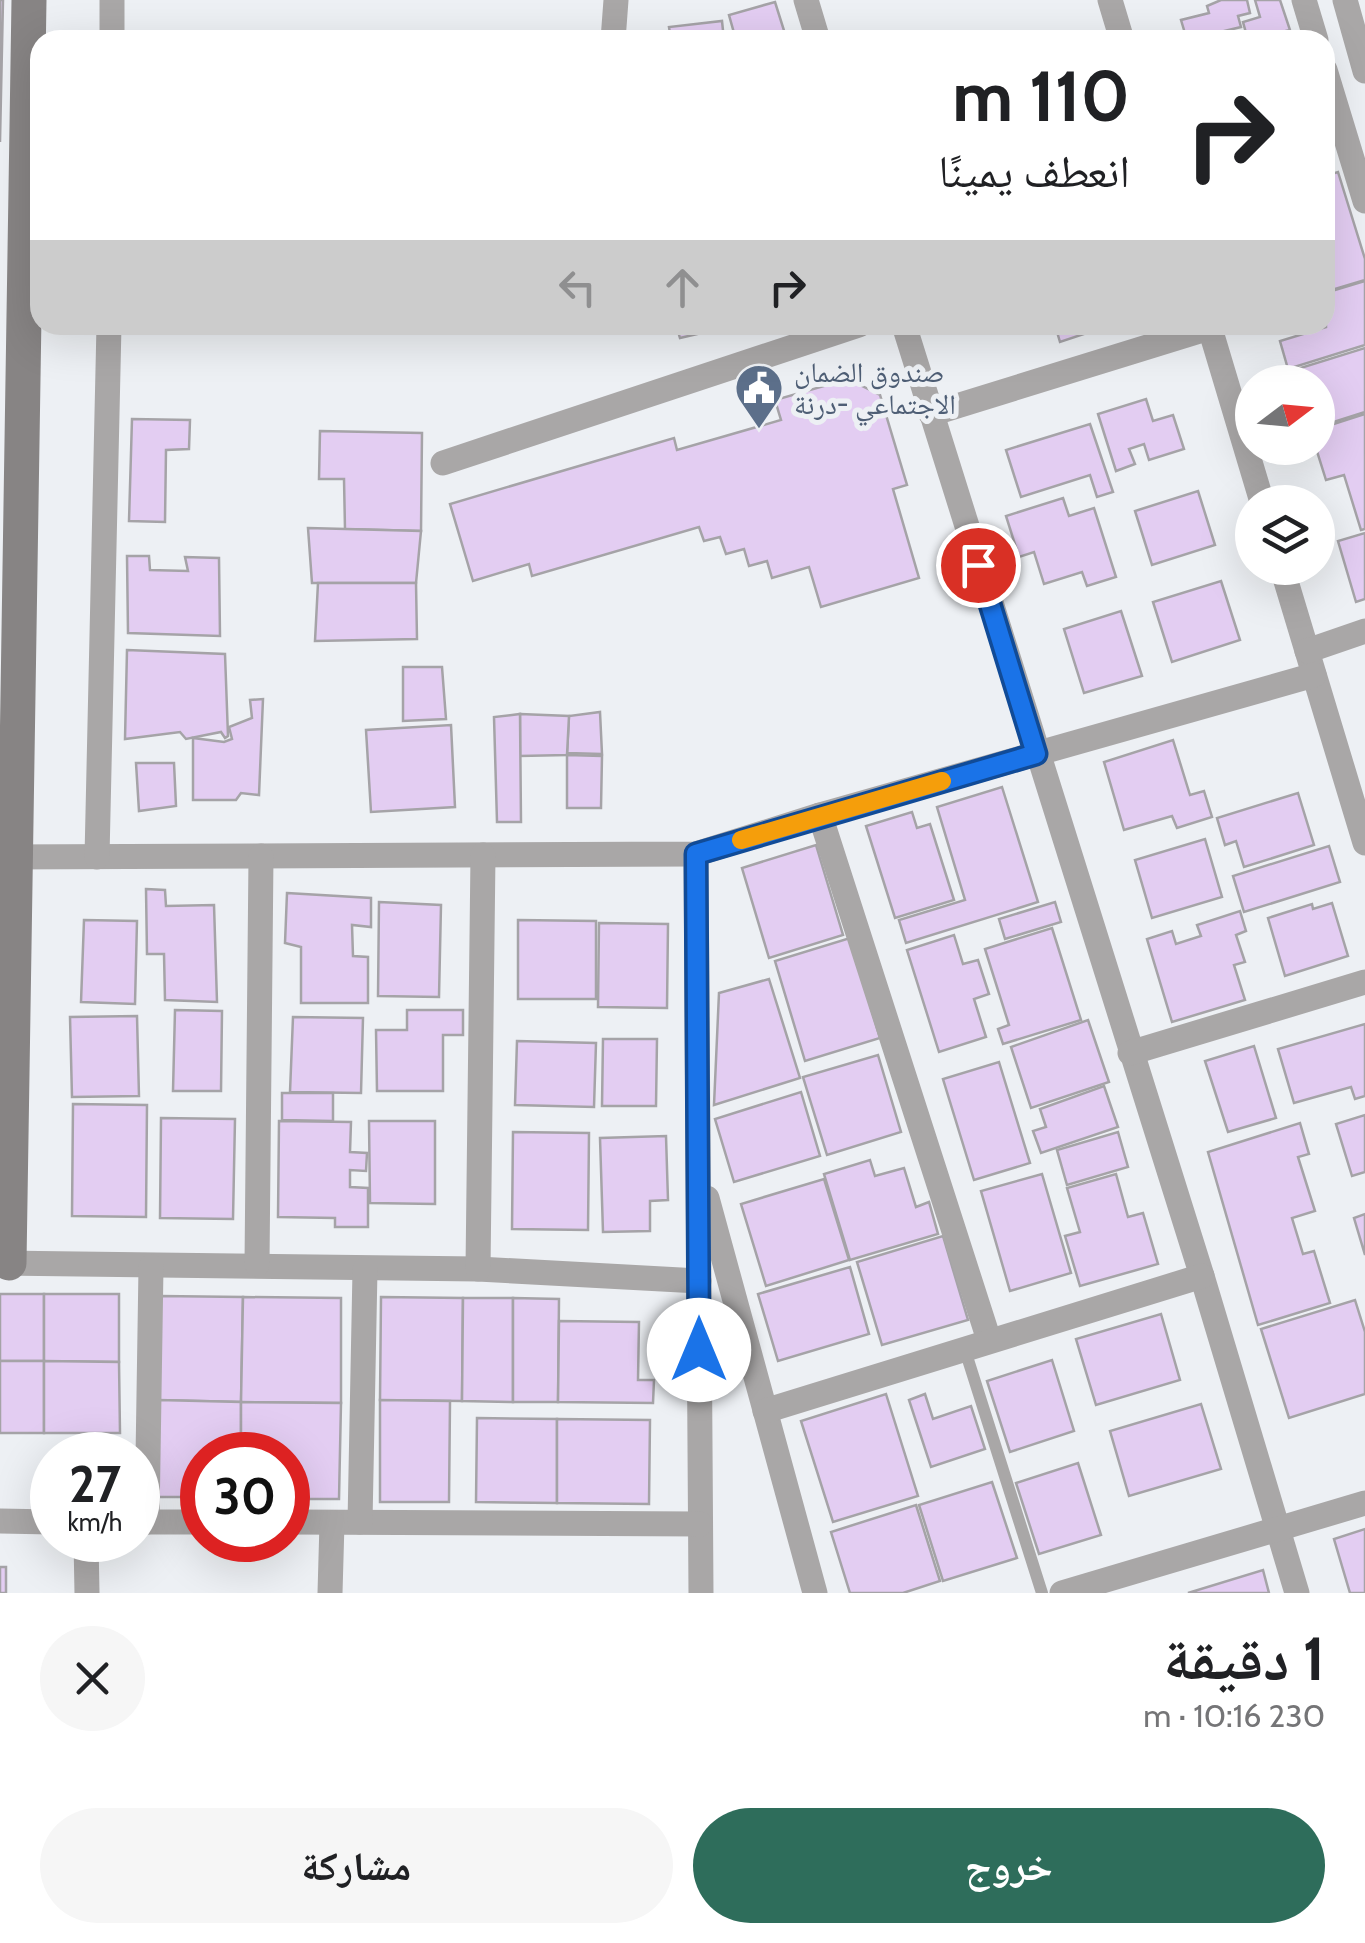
<!DOCTYPE html>
<html lang="ar">
<meta charset="utf-8">
<style>
:root{--surface:#fff;--page:#f6f6f6;--text:#202124;--muted:#757577;--accent:#2e6d5b}
body{margin:0;font-family:Cabin,"Noto Naskh Arabic",sans-serif;background:var(--page);color:var(--text);direction:rtl;height:100vh;display:flex;flex-direction:column;font-size:38px;white-space:nowrap}
*{box-sizing:border-box;margin:0}
p{font-size:32px;color:var(--muted)}
.icon{flex:none;width:55px;height:55px;fill:none;stroke:currentColor;stroke-width:2;stroke-linecap:round;stroke-linejoin:round}
.map{position:relative;height:1593px;overflow:hidden;direction:ltr}
.sheet{display:flex;flex-direction:column;background:var(--surface);flex:1}
.sheet>*{flex:none}
.top-card{position:absolute;left:30px;top:30px;width:1305px;height:305px;border-radius:30px;box-shadow:0 10px 40px #0002;direction:rtl;background:#fff;color:var(--text);overflow:hidden}
.needle{width:65px;rotate:74deg}
.fabs{position:absolute;left:1235px;top:365px;display:grid;gap:20px}
.fabs a{display:grid;place-items:center;width:100px;height:100px;border-radius:50%;background:var(--surface);box-shadow:0 10px 40px #0002;font-size:50px}
.speed{position:absolute;left:30px;top:1432px;display:flex;gap:20px;font-size:50px;font-weight:700;text-align:center}
.speed>*{display:grid;place-content:center;width:130px;height:130px;border-radius:50%;background:var(--surface);box-shadow:0 10px 40px #0002;line-height:1}
.speed small{font-size:25px;font-weight:400}
.speed .limit{border:15px solid #d22;background:#fff;color:#111}
.pin{position:absolute;display:grid;place-items:center;width:85px;height:85px;color:#fff;margin:-42px;border:5px solid #fff;border-radius:50%;box-shadow:0 2px 10px #0007}
.me{position:absolute;width:110px;margin:-55px;rotate:0deg;stroke-linejoin:round;filter:drop-shadow(0 0 8px #0008)}
.turn{display:flex;align-items:center;gap:35px;height:210px;padding:0 40px;font-size:45px}
.turn .icon{width:130px;height:130px;stroke-width:2.5}
.turn b{display:block;font-size:70px;line-height:85px}
.lanes{display:flex;align-items:center;height:95px;padding:0 40px;background:#0003;justify-content:center;gap:50px;direction:ltr}
.lanes .off{opacity:.35}
.round{display:grid;place-items:center;flex:none;width:105px;height:105px;border-radius:52px;background:var(--page)}
.overview{display:flex;align-items:center;justify-content:space-between;height:170px;padding:0 40px}
h1{font-size:60px;font-weight:700;line-height:75px}
.button{display:flex;gap:20px;margin-top:auto;padding:20px 40px}
.button a{flex:1;height:115px;border-radius:60px;background:var(--accent);color:#fff;font-size:40px;font-weight:700;line-height:115px;text-align:center}
.button a+a{background:var(--page);color:var(--text)}
.map>svg:first-child{display:block}
.building{fill:#e3cdf2;stroke:#a5a3a7;stroke-width:2.5}
.lines{fill:none;stroke-linecap:round;stroke-linejoin:round}
.lane{stroke:#a9a7a7;stroke-width:12}
.street{stroke:#a9a7a7;stroke-width:25}
.secondary{stroke:#878484;stroke-width:35}
.route-casing{stroke:#114b97;stroke-width:25}
.route{stroke:#1a73e8;stroke-width:18}
.slow{stroke:#f59e0b;stroke-width:18}
.labels{text-anchor:middle;stroke-width:10;stroke-linejoin:round;paint-order:stroke}
.service-label{font-size:28px;fill:#4e5e75;stroke:#edf0f4;text-anchor:start}
</style>
<div class="map">
<svg width="1365" height="1593" viewBox="0 0 1365 1593">
<rect width="100%" height="100%" fill="#edf0f4"/>
<g class="building">
<polygon points="0,0 3,0 0,142"/>
<polygon points="1221,0 1247,0 1250,13 1238,16 1241,27 1187,40 1181,20 1209,13 1207,6"/>
<polygon points="1255,0 1280,0 1290,30 1248,40 1243,22 1260,17"/>
<polygon points="775,2 787,40 736,40 729,15"/>
<polygon points="722,21 724,40 671,40 669,27"/>
<polygon points="1338,172 1365,259 1365,280 1325,292 1325,176"/>
<polygon points="1365,281 1365,345 1288,369 1280,341 1326,327 1325,293"/>
<polygon points="676,325 736,325 680,338"/>
<polygon points="1055,325 1094,325 1096,330 1060,342"/>
<polygon points="1365,348 1365,412 1318,427 1318,382 1298,382 1294,370"/>
<polygon points="848,379 880,395 907,485 893,489 919,578 821,607 809,567 772,578 767,561 749,566 744,549 726,554 720,537 704,541 699,527 532,576 529,564 473,581 450,504 674,438 677,450 781,420 775,400"/>
<polygon points="1146,399 1153,421 1173,415 1184,449 1149,460 1144,444 1129,449 1135,464 1116,471 1098,414"/>
<polygon points="1365,414 1365,529 1361,530 1344,475 1326,480 1316,448 1318,429"/>
<polygon points="132,419 190,420 189,449 166,450 165,522 129,521"/>
<polygon points="1090,424 1113,492 1097,497 1090,475 1021,497 1006,450"/>
<polygon points="320,431 422,433 421,531 345,529 344,479 319,479"/>
<polygon points="1198,491 1215,545 1152,565 1135,511"/>
<polygon points="1063,498 1069,516 1094,508 1116,577 1087,586 1082,572 1044,584 1034,552 1019,557 1006,516"/>
<polygon points="308,528 421,531 416,583 312,583"/>
<polygon points="1365,533 1365,599 1356,602 1338,541"/>
<polygon points="127,556 149,556 150,570 188,571 185,557 219,558 220,636 128,633"/>
<polygon points="1221,581 1240,640 1172,662 1153,602"/>
<polygon points="318,583 416,583 417,639 315,641"/>
<polygon points="1121,611 1142,676 1084,693 1064,629"/>
<polygon points="127,650 225,654 228,736 225,738 221,732 186,739 180,732 125,739"/>
<polygon points="403,667 442,667 446,719 403,721"/>
<polygon points="263,699 259,795 241,793 236,800 193,800 193,738 224,742 232,739 229,727 252,718 250,700"/>
<polygon points="600,712 602,754 567,753 569,716"/>
<polygon points="520,714 569,716 567,755 520,756"/>
<polygon points="520,714 521,822 497,822 494,717"/>
<polygon points="451,725 455,807 371,812 366,730"/>
<polygon points="1173,740 1190,795 1204,791 1212,817 1177,828 1172,816 1124,830 1104,762"/>
<polygon points="567,755 602,756 601,808 567,808"/>
<polygon points="136,763 174,763 176,806 139,811"/>
<polygon points="1002,787 1038,902 906,943 899,920 965,900 937,807"/>
<polygon points="1298,793 1314,845 1244,867 1236,841 1225,845 1217,818"/>
<polygon points="912,812 917,828 930,824 954,900 895,918 866,826"/>
<polygon points="1205,839 1222,897 1152,918 1135,860"/>
<polygon points="816,845 843,935 769,958 742,868"/>
<polygon points="1329,846 1340,882 1244,912 1233,876"/>
<polygon points="146,889 165,890 166,906 214,905 217,1002 165,1000 164,954 147,954"/>
<polygon points="287,893 371,898 371,927 352,925 353,956 368,957 368,1003 301,1003 301,947 285,943"/>
<polygon points="379,902 441,905 439,997 378,996"/>
<polygon points="1055,902 1061,922 1005,939 999,919"/>
<polygon points="1332,903 1348,956 1285,976 1268,918 1312,904 1313,909"/>
<polygon points="1240,911 1246,931 1236,935 1245,962 1234,965 1245,1000 1172,1022 1147,939 1172,931 1176,944 1201,936 1197,925"/>
<polygon points="84,920 137,921 135,1004 81,1002"/>
<polygon points="518,920 596,921 596,999 518,999"/>
<polygon points="599,923 668,924 667,1008 598,1007"/>
<polygon points="1052,928 1081,1020 1003,1044 998,1029 1009,1025 985,949"/>
<polygon points="954,935 963,964 978,960 989,994 974,999 986,1037 939,1052 907,950"/>
<polygon points="850,938 880,1038 805,1061 775,961"/>
<polygon points="769,979 800,1078 714,1105 719,993"/>
<polygon points="175,1010 222,1011 221,1091 173,1091"/>
<polygon points="407,1010 463,1010 463,1035 443,1035 443,1091 377,1091 376,1030 407,1030"/>
<polygon points="137,1016 139,1096 72,1097 70,1017"/>
<polygon points="293,1017 363,1018 361,1093 290,1092"/>
<polygon points="1088,1020 1109,1082 1031,1108 1011,1047"/>
<polygon points="1365,1024 1365,1096 1355,1099 1351,1087 1294,1103 1278,1049"/>
<polygon points="603,1039 657,1039 656,1106 602,1106"/>
<polygon points="517,1041 596,1043 594,1107 515,1105"/>
<polygon points="1254,1046 1276,1118 1228,1132 1205,1061"/>
<polygon points="878,1055 901,1132 827,1155 803,1077"/>
<polygon points="999,1062 1030,1163 974,1180 943,1079"/>
<polygon points="1104,1086 1118,1127 1041,1153 1033,1131 1046,1127 1040,1109"/>
<polygon points="801,1092 820,1156 734,1182 715,1119"/>
<polygon points="282,1093 333,1093 333,1121 282,1120"/>
<polygon points="73,1104 147,1105 146,1217 72,1216"/>
<polygon points="1365,1115 1365,1172 1352,1176 1336,1124"/>
<polygon points="161,1118 235,1119 233,1219 160,1218"/>
<polygon points="279,1121 351,1122 350,1152 367,1153 366,1171 350,1170 350,1187 368,1188 368,1227 335,1227 335,1218 278,1217"/>
<polygon points="369,1121 435,1121 435,1204 370,1203"/>
<polygon points="1300,1123 1309,1154 1298,1157 1315,1211 1292,1218 1303,1254 1314,1251 1330,1303 1258,1325 1208,1152"/>
<polygon points="513,1132 589,1133 588,1230 512,1229"/>
<polygon points="1118,1132 1128,1167 1067,1185 1057,1150"/>
<polygon points="666,1136 668,1200 650,1201 650,1231 603,1232 600,1138"/>
<polygon points="870,1160 875,1176 904,1168 916,1207 929,1202 938,1234 850,1260 824,1174"/>
<polygon points="1042,1174 1071,1273 1010,1291 981,1191"/>
<polygon points="1116,1174 1128,1217 1143,1213 1158,1264 1080,1286 1065,1236 1080,1232 1067,1188"/>
<polygon points="824,1179 849,1260 766,1286 741,1204"/>
<polygon points="1365,1214 1365,1255 1354,1218"/>
<polygon points="943,1236 968,1320 882,1345 857,1262"/>
<polygon points="850,1267 869,1334 778,1361 758,1294"/>
<rect x="0" y="1294" width="44" height="67"/>
<polygon points="44,1294 119,1294 119,1362 44,1361"/>
<polygon points="160,1296 243,1297 241,1402 158,1400"/>
<polygon points="243,1297 341,1298 341,1403 241,1402"/>
<polygon points="381,1297 463,1298 462,1401 380,1400"/>
<polygon points="463,1298 513,1298 513,1402 462,1401"/>
<polygon points="513,1298 559,1299 558,1402 513,1402"/>
<polygon points="1355,1300 1365,1332 1365,1394 1289,1418 1261,1329"/>
<polygon points="1161,1314 1180,1380 1096,1405 1076,1339"/>
<polygon points="559,1321 639,1322 638,1380 654,1380 653,1403 558,1402"/>
<polygon points="1052,1360 1074,1431 1010,1452 987,1381"/>
<rect x="0" y="1361" width="44" height="72"/>
<polygon points="44,1361 119,1362 120,1433 44,1433"/>
<polygon points="886,1394 918,1496 833,1522 801,1421"/>
<polygon points="925,1394 933,1419 971,1406 985,1449 931,1467 909,1400"/>
<polygon points="158,1400 241,1402 241,1455 202,1455 202,1497 157,1497"/>
<polygon points="380,1400 450,1401 449,1502 380,1502"/>
<polygon points="241,1402 341,1403 339,1499 288,1499 288,1455 241,1455"/>
<polygon points="1201,1404 1221,1469 1129,1496 1110,1431"/>
<polygon points="477,1418 557,1419 557,1503 476,1502"/>
<polygon points="557,1419 650,1420 649,1504 557,1503"/>
<polygon points="1078,1463 1101,1535 1039,1554 1016,1483"/>
<polygon points="992,1482 1017,1558 943,1581 919,1505"/>
<polygon points="916,1505 940,1581 903,1593 850,1593 831,1532"/>
<polygon points="1365,1529 1365,1593 1350,1593 1334,1539"/>
<rect x="0" y="1567" width="6" height="26"/>
<polygon points="1263,1570 1269,1593 1188,1593"/>
</g>
<g class="lines">
<polyline class="lane" points="964,1347 1042,1593"/>
<g class="street">
<polyline points="806,0 818,40"/>
<polyline points="1110,0 1122,40"/>
<polyline points="1304,0 1316,40"/>
<polyline points="1345,0 1365,71"/>
<polyline points="112,40 112,0"/>
<polyline points="613,40 616,0"/>
<polyline points="1325,70 1365,201"/>
<polyline points="904,325 1202,1276 1297,1593"/>
<polyline points="1209,325 1262,502"/>
<polyline points="931,414 1209,328"/>
<polyline points="443,463 859,325"/>
<polyline points="1282,568 1365,843"/>
<polyline points="1307,651 1365,631"/>
<polyline points="820,815 989,1340"/>
<polyline points="696,854 701,1593"/>
<polyline points="0,857 696,854 820,815 1314,675"/>
<polyline points="97,857 109,325"/>
<polyline points="1130,1053 1365,982"/>
<polyline points="707,1198 815,1593"/>
<polyline points="0,1263 478,1269 699,1281"/>
<polyline points="257,1264 261,856"/>
<polyline points="478,1269 483,855"/>
<polyline points="765,1411 1202,1276"/>
<polyline points="0,1521 52,1522"/>
<polyline points="138,1522 202,1522"/>
<polyline points="147,1522 151,1267"/>
<polyline points="288,1522 700,1524"/>
<polyline points="360,1522 365,1270"/>
<polyline points="86,1540 87,1593"/>
<polyline points="330,1593 332,1523"/>
<polyline points="1062,1593 1365,1503"/>
</g>
<polyline class="secondary" points="9,1263 29,0"/>
</g>
<g class="lines">
<g class="route-casing">
<polyline id="route" points="699,1350 696,854 1036,754 978,565"/>
</g>
<use href="#route" class="route"/>
<polyline class="slow" points="741,840 942,781"/>
</g>
<defs>
<g id="civic-pin" transform="scale(2.5)"><path d="M0 17L-7.5 6A9.5 9.5 0 1 1 7.5 6Z" fill="#5c6f8a" stroke="#edf0f4"/><path d="M-.6-6.5H3V-4.5H.6V-3L4-1V1h2V6H-6V1h2V-1L-.6-3ZM-1.2 2.5V6h2.4V2.5Z" fill="#fff"/></g>
</defs>
<g fill-rule="evenodd">
<use href="#civic-pin" x="759" y="388"/>
</g>
<g class="labels">
<g class="service-label">
<text x="794" y="382">صندوق الضمان<tspan x="794" dy="32">الاجتماعي -درنة</tspan></text>
</g>
</g>
</svg>
<div class="fabs">
<a><svg class="needle" viewBox="-14 -14 28 28"><path d="M0-13l5 13h-10z" fill="#e53935"/><path d="M0 13l5-13h-10z" fill="#757577"/></svg></a>
<a><svg class="icon" aria-label="layers" viewBox="0 0 24 24"><path d="M12 4l9 5-9 5-9-5zM3 14l9 5 9-5"/></svg></a>
</div>
<div class="speed"><div>27<small>km/h</small></div><div class="limit">30</div></div>
<div class="pin" style="left:978px;top:565px;background:#d93025"><svg class="icon" aria-label="arrive" viewBox="0 0 24 24"><path d="M6 21V4h12l-3 4 3 4H6"/></svg></div>
<svg class="me" style="left:699px;top:1350px" viewBox="-20 -20 40 40"><circle r="19" fill="#fff"/><path d="M0-13L10 11 0 6-10 11z" fill="#1a73e8"/></svg>
<div class="top-card">
<div class="turn"><svg class="icon" aria-label="right" viewBox="0 0 24 24"><path d="M7 20v-9h11M14 6l5 5-5 5"/></svg><div><b>110 m</b>انعطف يمينًا</div></div>
<div class="lanes"><svg class="icon off" aria-label="left" viewBox="0 0 24 24"><path d="M17 20v-9H6M10 6l-5 5 5 5"/></svg><svg class="icon off" aria-label="ahead" viewBox="0 0 24 24"><path d="M12 20V5M6 11l6-6 6 6"/></svg><svg class="icon" aria-label="right" viewBox="0 0 24 24"><path d="M7 20v-9h11M14 6l5 5-5 5"/></svg></div>
</div>
</div>
<section class="sheet">
<div class="overview"><div><h1>1 دقيقة</h1><p>230 m · 10:16</p></div><a class="round"><svg class="icon" aria-label="close" viewBox="0 0 24 24"><path d="M6 6l12 12M18 6L6 18"/></svg></a></div>
<div class="button"><a>خروج</a><a>مشاركة</a></div>
</section>
